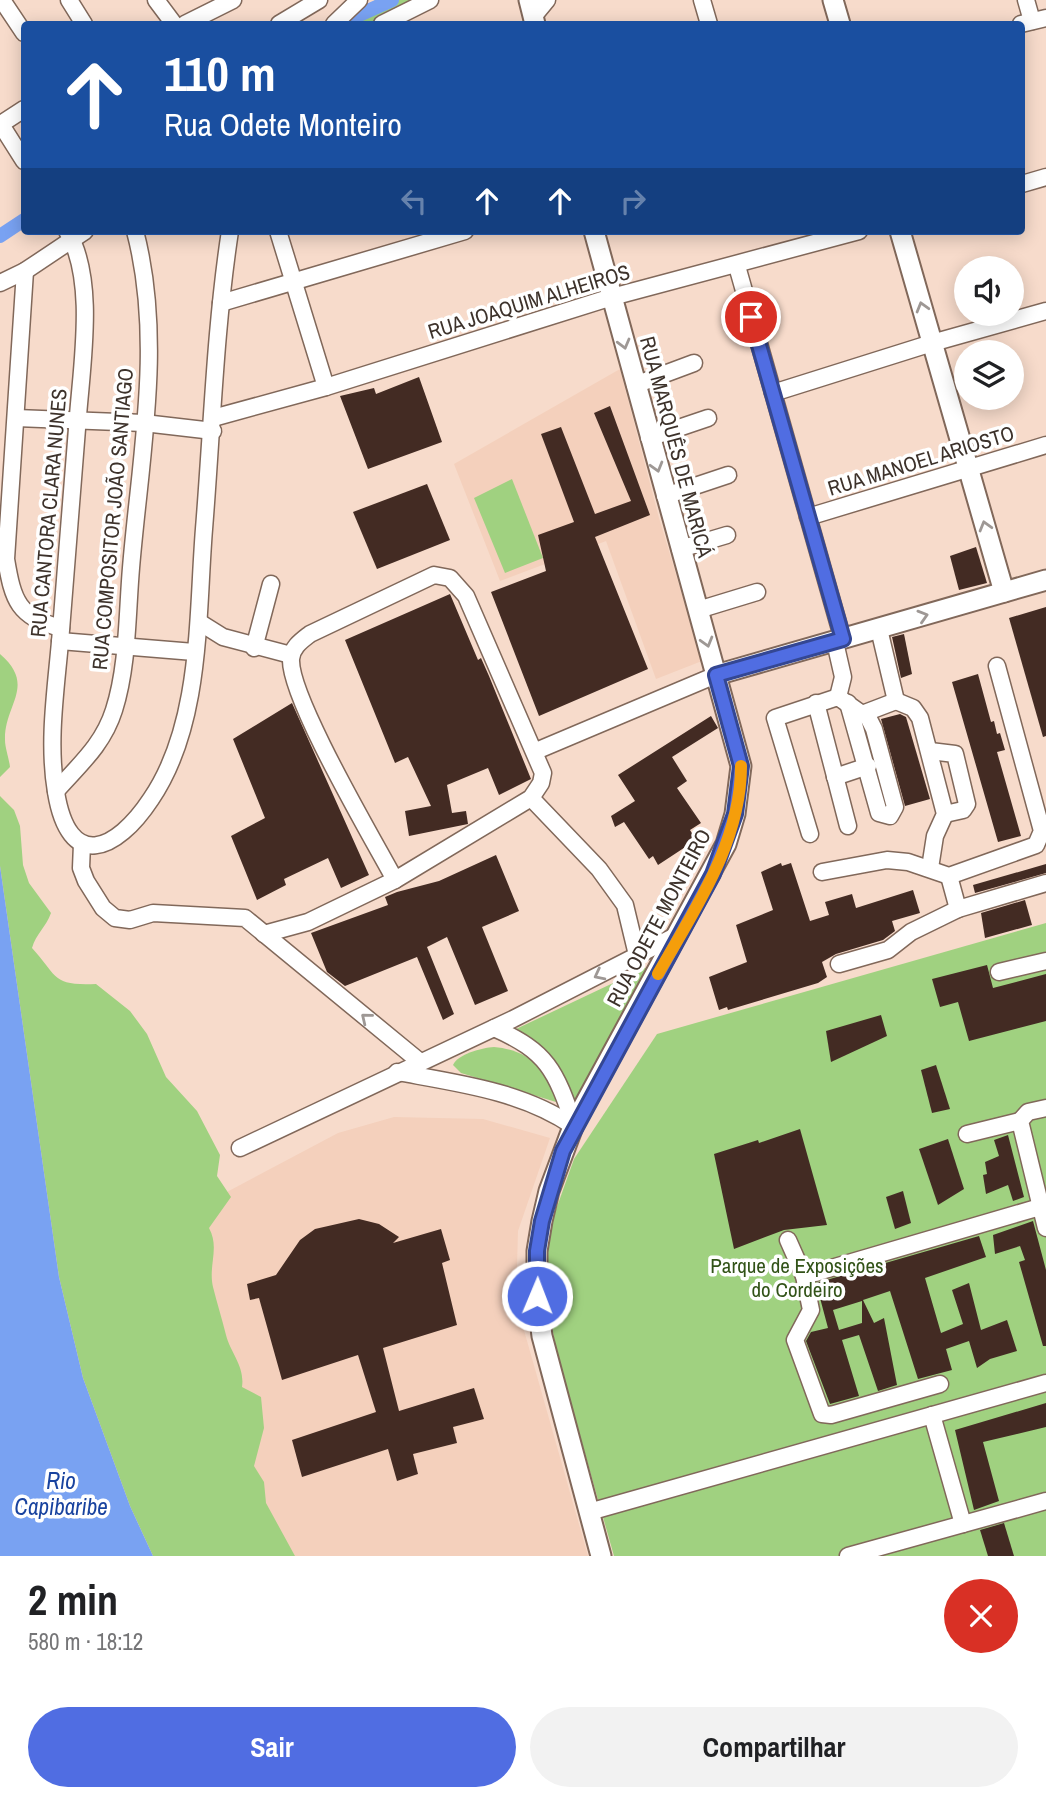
<!DOCTYPE html>
<html lang="pt">
<meta charset="utf-8">
<style>
:root{--surface:#fff;--page:#f2f2f2;--text:#202124;--muted:#757577;--accent:#506de2}
body{margin:0;font-family:"Archivo Narrow",sans-serif;background:var(--page);color:var(--text);height:100vh;display:flex;flex-direction:column;font-size:26px;white-space:nowrap}
*{box-sizing:border-box;margin:0}
p{font-size:23px;color:var(--muted)}
.icon{flex:none;width:38px;height:38px;fill:none;stroke:currentColor;stroke-width:2;stroke-linecap:round;stroke-linejoin:round}
.map{position:relative;height:1556px;overflow:hidden}
.sheet{display:flex;flex-direction:column;background:var(--surface);flex:1}
.sheet>*{flex:none}
.top-card{position:absolute;left:21px;top:21px;width:1004px;height:214px;border-radius:7px;box-shadow:0 4px 18px #0003;background:#1a4fa0;color:#fff;overflow:hidden}
.fabs{position:absolute;left:954px;top:256px;display:grid;gap:14px}
.fabs a{display:grid;place-items:center;width:70px;height:70px;border-radius:50%;background:var(--surface);box-shadow:0 4px 18px #0003;font-size:35px}
.pin{position:absolute;display:grid;place-items:center;width:60px;height:60px;color:#fff;margin:-30px;border:4px solid #fff;border-radius:50%;box-shadow:0 2px 7px #0007}
.me{position:absolute;width:77px;margin:-38px;rotate:1deg;stroke-linejoin:round;filter:drop-shadow(0 0 5px #0008)}
.turn{display:flex;align-items:center;gap:24px;height:147px;padding:0 28px;font-size:32px}
.turn .icon{width:91px;height:91px;stroke-width:2.5}
.turn b{display:block;font-size:49px;line-height:60px}
.lanes{display:flex;align-items:center;height:66px;padding:0 28px;background:#0003;justify-content:center;gap:35px;direction:ltr}
.lanes .off{opacity:.35}
.round{display:grid;place-items:center;flex:none;width:74px;height:74px;border-radius:37px;background:var(--page)}
.overview{display:flex;align-items:center;justify-content:space-between;height:119px;padding:0 28px}
h1{font-size:42px;font-weight:700;line-height:52px}
.primary-button{display:flex;gap:14px;margin-top:auto;padding:14px 28px}
.primary-button a{flex:1;height:80px;border-radius:42px;background:var(--accent);color:#fff;font-size:28px;font-weight:700;line-height:80px;text-align:center}
.primary-button a+a{background:var(--page);color:var(--text)}
.map>svg:first-child{display:block}
.built{fill:#f4d0bc}
.green{fill:#a0d180}
.water{fill:#79a2f2}
.lines{fill:none;stroke-linecap:round;stroke-linejoin:round}
.canal{stroke:#79a2f2;stroke-width:14}
.building{fill:#432b23;fill-rule:evenodd}
.minor-casing{stroke:#81685a;stroke-width:19}
.major-casing{stroke:#81685a;stroke-width:23}
.minor{stroke:#fff;stroke-width:16}
.major{stroke:#fff;stroke-width:19}
.oneway{stroke:#9e9895}
.route-casing{stroke:#344793;stroke-width:18}
.route{stroke:#506de2;stroke-width:12}
.slow{stroke:#f59e0b;stroke-width:12}
.labels{text-anchor:middle;stroke-width:7;stroke-linejoin:round;paint-order:stroke}
.street-label{font-size:21px;fill:#3d322b;stroke:#fff}
.park-label{font-size:21px;fill:#325318;stroke:#fff}
.water-label{font-size:23px;font-style:italic;fill:#19439f;stroke:#fff}
</style>
<div class="map">
<svg width="1046" height="1556" viewBox="0 0 1046 1556">
<rect width="100%" height="100%" fill="#f7dbcb"/>
<g class="built">
<polygon points="620,369 659,518 702,661 656,679 606,541 500,581 454,464"/>
<polygon points="394,1117 483,1119 550,1138 518,1231 516,1302 588,1556 273,1556 192,1226 225,1193 338,1133"/>
</g>
<g class="green">
<polygon points="375,0 421,0 371,24 349,24"/>
<polygon points="512,479 543,558 505,573 474,498"/>
<path d="M0,654C37,686 4,704 5,740C5,748 9,758 10,767L0,777Z"/>
<path d="M0,796L14,810L20,826L23,865L29,883L51,913C46,927 36,934 32,948C58,976 51,986 96,984L130,1011L147,1034L166,1077L197,1111L220,1155L217,1176L231,1197L209,1228C220,1248 208,1265 213,1287C217,1303 222,1319 226,1335C231,1354 245,1366 242,1387L261,1397L264,1428L254,1466L264,1482L266,1503L295,1556H153L130,1506L83,1378L59,1277L0,866Z"/>
<polygon points="1046,923 1046,1556 614,1556 557,1355 546,1292 546,1258 553,1218 574,1159 657,1034"/>
<path d="M647,967L650,969L574,1106C566,1067 549,1050 515,1031L516,1029Z"/>
<path d="M494,1047C528,1050 548,1069 556,1102L461,1073L453,1065C458,1054 481,1048 494,1047Z"/>
</g>
<polygon class="water" points="0,866 59,1277 83,1378 130,1506 153,1556 0,1556"/>
<g class="lines">
<g class="canal">
<polyline points="339,24 392,0"/>
<polyline points="0,236 24,220"/>
</g>
</g>
<g class="building">
<polygon points="419,377 442,442 368,469 340,396 374,388 376,394"/>
<polygon points="610,406 650,515 595,537 648,669 539,716 491,592 546,571 538,535 574,522 541,434 561,427 595,514 631,501 594,413"/>
<polygon points="427,484 450,540 377,569 353,512"/>
<polygon points="976,547 987,583 959,590 950,556"/>
<polygon points="450,594 478,660 481,658 489,676 531,779 499,795 488,768 447,785 452,813 466,811 468,824 409,836 405,811 431,806 408,757 395,763 345,640"/>
<polygon points="1046,607 1046,736 1043,737 1009,618"/>
<polygon points="904,634 912,674 901,678 892,637"/>
<polygon points="978,674 991,722 994,721 997,734 1000,733 1005,750 997,752 1021,836 998,842 952,682"/>
<polygon points="292,703 369,875 341,888 328,858 284,879 286,885 257,900 231,836 265,818 233,739"/>
<polygon points="900,714 906,717 930,799 905,806 881,719"/>
<polygon points="711,716 718,728 672,757 687,781 677,788 701,823 690,830 696,840 658,865 653,856 649,859 624,822 615,827 611,816 635,801 618,775"/>
<polygon points="496,855 519,911 482,927 508,991 475,1005 447,937 427,947 454,1014 443,1020 417,957 345,986 327,972 311,933 388,905 385,897 397,892 439,881"/>
<polygon points="781,863 782,866 791,863 810,921 829,915 825,902 852,894 856,908 913,890 920,913 892,921 895,931 883,940 836,954 822,962 827,977 818,983 728,1010 727,1007 719,1010 709,977 747,962 736,925 773,910 761,872"/>
<polygon points="1046,864 1046,873 975,893 973,885"/>
<polygon points="1025,900 1032,925 985,938 981,913"/>
<polygon points="987,965 993,988 1046,974 1046,1021 969,1041 958,1002 940,1007 932,979"/>
<polygon points="881,1015 887,1036 831,1062 826,1031"/>
<polygon points="936,1065 950,1109 932,1113 921,1070"/>
<polygon points="800,1129 827,1225 784,1230 734,1249 714,1154 758,1140 759,1143"/>
<polygon points="1008,1135 1024,1197 1013,1201 1008,1185 986,1194 983,1175 987,1174 985,1162 999,1156 994,1140"/>
<polygon points="948,1139 964,1189 938,1205 919,1149"/>
<polygon points="903,1191 911,1223 895,1229 886,1197"/>
<polygon points="359,1219 379,1224 399,1237 393,1243 441,1229 450,1260 442,1263 457,1325 383,1348 399,1411 474,1388 484,1419 453,1427 457,1443 413,1454 418,1474 397,1481 388,1449 302,1477 292,1440 376,1412 358,1355 282,1380 259,1298 250,1300 247,1284 276,1275 300,1240 315,1229"/>
<polygon points="1033,1221 1046,1270 1046,1346 1043,1346 1019,1262 1025,1260 1020,1246 995,1254 993,1235"/>
<path d="M979,1236L986,1257L925,1278L941,1333L963,1324L952,1290L969,1283L981,1330L1007,1320L1017,1351L990,1359L977,1368L969,1341L946,1349L952,1370L918,1379L890,1291L863,1300L874,1323L884,1318L897,1385L878,1391L859,1335L842,1340L859,1396L830,1404L806,1341L811,1332L828,1328L816,1283ZM862,1301V1323L839,1330L833,1310Z"/>
<polygon points="1046,1403 1046,1427 983,1442 999,1501 974,1510 955,1430"/>
<polygon points="1004,1523 1014,1556 988,1556 980,1530"/>
</g>
<g class="lines">
<g class="minor-casing">
<g id="minor">
<polyline points="2,0 24,33"/>
<polyline points="69,0 84,24"/>
<polyline points="156,0 174,24"/>
<polyline points="702,0 709,24"/>
<polyline points="1026,0 1032,21"/>
<polyline points="533,17 547,0"/>
<polyline points="185,24 233,0"/>
<polyline points="279,24 319,0"/>
<polyline points="334,24 359,0"/>
<polyline points="382,24 430,0"/>
<polyline points="1021,24 1046,18"/>
<polyline points="0,123 24,161"/>
<polyline points="1,124 24,109"/>
<polyline points="1022,184 1046,177"/>
<path d="M67,231C96,278 82,362 78,416C72,487 67,559 61,630C57,683 47,739 56,792C69,872 116,852 151,799C202,724 197,616 204,529C212,430 215,329 230,231"/>
<polyline points="278,231 326,387"/>
<polyline points="737,266 843,640"/>
<path d="M25,271L6,559C13,601 18,617 61,628"/>
<polyline points="0,283 25,271 85,231"/>
<polyline points="221,303 465,231"/>
<polyline points="635,385 694,363"/>
<polyline points="773,393 932,343 1046,311"/>
<polyline points="16,418 144,423 213,431"/>
<polyline points="213,418 326,387 612,297 859,231"/>
<polyline points="649,438 708,418"/>
<polyline points="665,496 728,475"/>
<polyline points="808,517 1046,445"/>
<polyline points="680,549 727,535"/>
<path d="M434,575L450,578L466,596L543,773L541,783L531,798L395,880C373,839 289,697 291,659C292,647 301,641 310,634Z"/>
<polyline points="698,610 757,592"/>
<polyline points="199,622 223,637 291,655"/>
<polyline points="60,641 194,652"/>
<polyline points="835,642 843,677 838,697"/>
<polyline points="254,648 271,584"/>
<polyline points="896,701 913,708 920,718 945,814 935,836 930,868"/>
<polyline points="816,703 848,826"/>
<polyline points="848,703 879,813 890,816 895,807 874,729 866,713"/>
<polyline points="536,751 716,675"/>
<polyline points="930,751 955,754 967,804 963,810 945,814"/>
<polyline points="835,777 868,766"/>
<path d="M56,791C79,765 103,745 114,710C128,666 127,615 131,568C140,458 164,341 135,231"/>
<polyline points="531,798 599,869 625,905 637,955"/>
<polyline points="810,834 775,718 838,697 862,714 896,701 879,629"/>
<polyline points="82,844 81,868 86,881 103,908 115,918 130,920 153,913 245,918 419,1061"/>
<polyline points="822,872 887,860 908,862 949,876 1036,845 1042,831 997,666"/>
<polyline points="949,876 958,909"/>
<polyline points="264,934 308,922 395,880"/>
<polyline points="839,964 888,950 911,932 958,909 1046,883"/>
<polyline points="999,972 1046,961"/>
<path d="M494,1028C548,1052 555,1070 574,1124"/>
<path d="M397,1072C457,1083 522,1091 573,1126"/>
<polyline points="1046,1108 1028,1112 1020,1121 1046,1228"/>
<polyline points="967,1134 1020,1121"/>
<polyline points="240,1148 513,1019 679,934"/>
<polyline points="788,1240 804,1276 811,1310 795,1340 822,1414 831,1415 940,1384"/>
<polyline points="804,1276 1040,1207"/>
<polyline points="932,1415 963,1524"/>
<polyline points="589,1512 1046,1383"/>
<polyline points="848,1556 1046,1501"/>
</g>
</g>
<g class="major-casing">
<g id="major">
<polyline points="529,0 535,24"/>
<polyline points="833,0 840,24"/>
<polyline points="594,231 741,766 735,814 726,844 574,1124 549,1191 542,1221 537,1251 537,1296 542,1336 601,1556"/>
<polyline points="900,231 1004,592"/>
<polyline points="716,675 1046,580"/>
</g>
</g>
<use href="#minor" class="minor"/>
<use href="#major" class="major"/>
</g>
<defs><path id="oneway-chevron" d="M-2-3.5L2.5 0L-2 3.5" fill="none" stroke-width="1.6" stroke-linecap="round" stroke-linejoin="round" transform="scale(1.75)"/></defs>
<g class="oneway">
<use href="#oneway-chevron" transform="translate(922 307) rotate(-106)"/>
<use href="#oneway-chevron" transform="translate(624 344) rotate(75)"/>
<use href="#oneway-chevron" transform="translate(657 467) rotate(74)"/>
<use href="#oneway-chevron" transform="translate(985 526) rotate(-106)"/>
<use href="#oneway-chevron" transform="translate(923 616) rotate(-17)"/>
<use href="#oneway-chevron" transform="translate(707 642) rotate(74)"/>
<use href="#oneway-chevron" transform="translate(599 975) rotate(153)"/>
<use href="#oneway-chevron" transform="translate(366 1018) rotate(-141)"/>
</g>
<g class="lines">
<g class="route-casing">
<polyline id="route" points="537,1296 537,1251 542,1221 563,1151 713,874 735,814 741,766 716,675 843,639 751,317"/>
</g>
<use href="#route" class="route"/>
<path class="slow" d="M658,974C694,910 741,843 741,766"/>
</g>
<g class="labels">
<g class="street-label">
<text transform="translate(529 302) rotate(-17)" y="7">RUA JOAQUIM ALHEIROS</text>
<text transform="translate(676 447) rotate(75)" y="7">RUA MARQUÊS DE MARICÁ</text>
<text transform="translate(921 461) rotate(-17)" y="7">RUA MANOEL ARIOSTO</text>
<text transform="translate(49 513) rotate(-85)" y="7">RUA CANTORA CLARA NUNES</text>
<text transform="translate(113 519) rotate(-85)" y="7">RUA COMPOSITOR JOÃO SANTIAGO</text>
<text transform="translate(659 918) rotate(-62)" y="7">RUA ODETE MONTEIRO</text>
</g>
<g class="park-label">
<text x="797" y="1273">Parque de Exposições<tspan x="797" dy="24">do Cordeiro</tspan></text>
</g>
<g class="water-label">
<text x="61" y="1489">Rio<tspan x="61" dy="26">Capibaribe</tspan></text>
</g>
</g>
</svg>
<div class="fabs">
<a><svg class="icon" aria-label="sound" viewBox="0 0 24 24"><path d="M4 9h4l5-4v14l-5-4H4zM17 9q2 3 0 6"/></svg></a>
<a><svg class="icon" aria-label="layers" viewBox="0 0 24 24"><path d="M12 4l9 5-9 5-9-5zM3 14l9 5 9-5"/></svg></a>
</div>
<div class="pin" style="left:751px;top:317px;background:#d93025"><svg class="icon" aria-label="arrive" viewBox="0 0 24 24"><path d="M6 21V4h12l-3 4 3 4H6"/></svg></div>
<svg class="me" style="left:537px;top:1296px" viewBox="-20 -20 40 40"><circle r="17" fill="#506de2" stroke="#fff" stroke-width="3"/><path d="M0-11L8 9 0 5-8 9z" fill="#fff"/></svg>
<div class="top-card">
<div class="turn"><svg class="icon" aria-label="ahead" viewBox="0 0 24 24"><path d="M12 20V5M6 11l6-6 6 6"/></svg><div><b>110 m</b>Rua Odete Monteiro</div></div>
<div class="lanes"><svg class="icon off" aria-label="left" viewBox="0 0 24 24"><path d="M17 20v-9H6M10 6l-5 5 5 5"/></svg><svg class="icon" aria-label="ahead" viewBox="0 0 24 24"><path d="M12 20V5M6 11l6-6 6 6"/></svg><svg class="icon" aria-label="ahead" viewBox="0 0 24 24"><path d="M12 20V5M6 11l6-6 6 6"/></svg><svg class="icon off" aria-label="right" viewBox="0 0 24 24"><path d="M7 20v-9h11M14 6l5 5-5 5"/></svg></div>
</div>
</div>
<section class="sheet">
<div class="overview"><div><h1>2 min</h1><p>580 m · 18:12</p></div><a class="round" style="background:#d93025;color:#fff"><svg class="icon" aria-label="close" viewBox="0 0 24 24"><path d="M6 6l12 12M18 6L6 18"/></svg></a></div>
<div class="primary-button"><a>Sair</a><a>Compartilhar</a></div>
</section>
